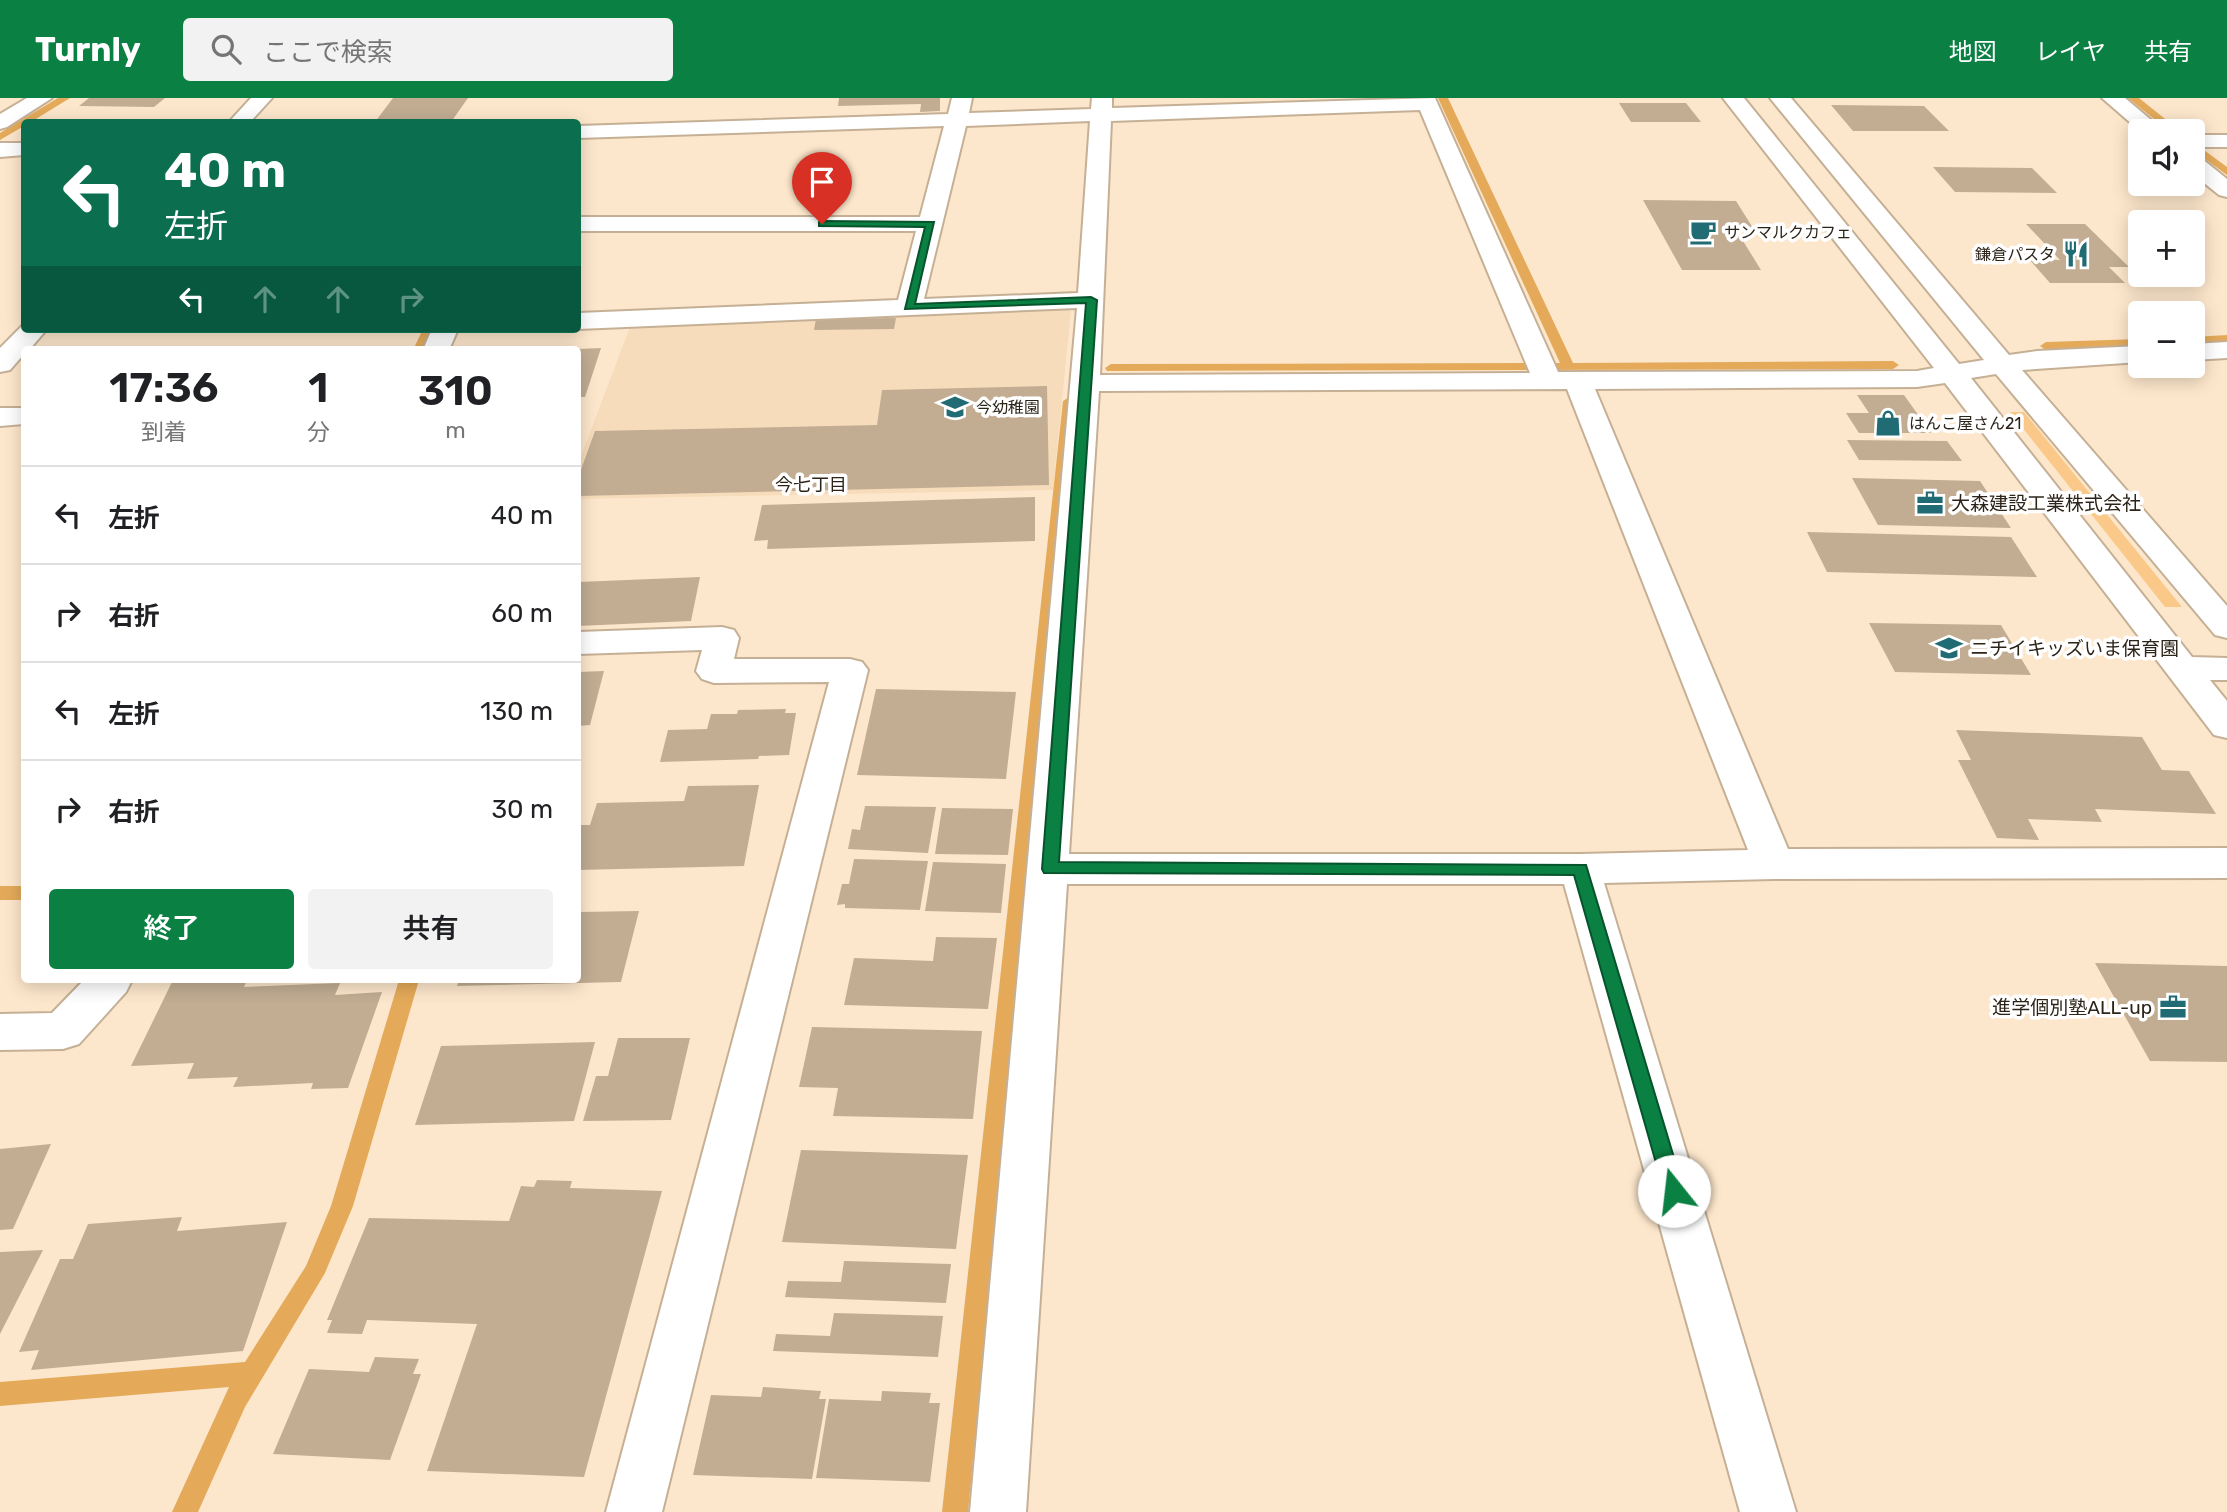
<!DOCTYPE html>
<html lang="ja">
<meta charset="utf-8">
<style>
:root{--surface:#fff;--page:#f2f2f2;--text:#202124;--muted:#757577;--line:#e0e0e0;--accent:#0b8043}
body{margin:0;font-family:Rubik,"Noto Sans JP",sans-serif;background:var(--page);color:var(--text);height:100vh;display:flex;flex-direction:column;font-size:26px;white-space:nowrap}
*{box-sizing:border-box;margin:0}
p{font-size:23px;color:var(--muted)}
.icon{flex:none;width:38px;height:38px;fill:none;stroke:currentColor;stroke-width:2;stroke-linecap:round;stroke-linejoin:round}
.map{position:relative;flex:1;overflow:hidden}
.side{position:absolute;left:21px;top:248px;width:560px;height:637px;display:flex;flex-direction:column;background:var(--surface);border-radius:7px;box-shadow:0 4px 18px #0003}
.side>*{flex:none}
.banner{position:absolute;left:21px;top:21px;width:560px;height:214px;border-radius:7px;box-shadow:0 4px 18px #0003;background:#0b6e4f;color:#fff;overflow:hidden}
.controls{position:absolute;left:2128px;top:21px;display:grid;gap:14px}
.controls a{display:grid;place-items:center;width:77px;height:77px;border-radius:7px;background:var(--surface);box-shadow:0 4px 18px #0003;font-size:35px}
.pin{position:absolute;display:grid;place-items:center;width:60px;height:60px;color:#fff;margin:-72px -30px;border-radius:50% 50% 50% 0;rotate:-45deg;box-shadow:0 0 7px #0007}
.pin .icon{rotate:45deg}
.me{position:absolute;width:77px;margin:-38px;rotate:344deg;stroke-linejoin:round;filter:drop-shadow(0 0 5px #0008)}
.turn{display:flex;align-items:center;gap:24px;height:147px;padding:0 28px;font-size:32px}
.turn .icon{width:91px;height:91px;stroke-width:2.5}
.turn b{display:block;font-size:49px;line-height:60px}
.lanes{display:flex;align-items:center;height:66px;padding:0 28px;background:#0003;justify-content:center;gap:35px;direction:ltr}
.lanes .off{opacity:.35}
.eta{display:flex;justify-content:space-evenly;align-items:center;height:119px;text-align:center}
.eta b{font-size:42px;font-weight:600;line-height:49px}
.primary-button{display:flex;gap:14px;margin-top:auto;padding:14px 28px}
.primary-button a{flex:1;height:80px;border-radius:7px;background:var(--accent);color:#fff;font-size:28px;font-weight:600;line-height:80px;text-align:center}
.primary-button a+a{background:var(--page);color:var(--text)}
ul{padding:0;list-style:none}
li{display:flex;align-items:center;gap:21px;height:98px;padding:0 28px;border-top:2px solid var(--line)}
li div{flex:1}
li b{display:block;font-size:26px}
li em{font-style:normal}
header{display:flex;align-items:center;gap:42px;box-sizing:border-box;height:98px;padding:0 35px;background:var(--accent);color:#fff}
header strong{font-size:33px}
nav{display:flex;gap:38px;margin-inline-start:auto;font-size:24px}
.search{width:490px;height:63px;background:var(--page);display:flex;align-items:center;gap:18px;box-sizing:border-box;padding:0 24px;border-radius:7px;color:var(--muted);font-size:26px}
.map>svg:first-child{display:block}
.built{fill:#f7dcbb}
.green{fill:#fac989}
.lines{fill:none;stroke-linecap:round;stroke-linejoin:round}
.stream{fill:#e4aa5a;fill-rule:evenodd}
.building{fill:#c2ad93}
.minor-casing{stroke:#c5b096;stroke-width:4}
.minor{fill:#fff;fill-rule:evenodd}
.route{fill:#0b8043;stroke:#07532c;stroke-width:2}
.labels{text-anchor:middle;stroke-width:7;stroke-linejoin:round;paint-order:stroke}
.far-poi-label{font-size:16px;fill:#2c2419;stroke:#fff;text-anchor:start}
.far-neighbourhood-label{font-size:18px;fill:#2c2419;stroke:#fff}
.poi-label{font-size:19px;fill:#2c2419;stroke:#fff;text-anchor:start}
</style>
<header>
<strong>Turnly</strong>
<div class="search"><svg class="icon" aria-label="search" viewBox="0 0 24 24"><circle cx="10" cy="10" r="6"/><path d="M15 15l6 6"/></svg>ここで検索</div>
<nav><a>地図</a><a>レイヤ</a><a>共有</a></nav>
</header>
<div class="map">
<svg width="2227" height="1414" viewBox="0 0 2227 1414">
<rect width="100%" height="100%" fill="#fde7cc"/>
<polygon class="built" points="1058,208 1071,213 1053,392 578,401 578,366 631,226"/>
<polygon class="green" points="2010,314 2024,314 2182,509 2165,509"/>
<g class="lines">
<g class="stream">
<polygon points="58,0 70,0 31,24 24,24 24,28 0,42 0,35"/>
<polygon points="1438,0 1448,0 1573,265 1893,263 1899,267 1893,271 1107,273 1105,270 1111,266 1560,265"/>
<polygon points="2128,0 2139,0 2180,33 2169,33"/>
<polygon points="2193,44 2227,69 2227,77 2193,52"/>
<polygon points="423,231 435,231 425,252 413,252"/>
<polygon points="2227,237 2227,245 2193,247 2193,239"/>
<polygon points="2140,241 2140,249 2046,252 2040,248 2046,244"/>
<polygon points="1069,299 1075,303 968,1414 942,1414 1063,303"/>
<rect x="0" y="788" width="24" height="14"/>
<polygon points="399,882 419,882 353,1108 325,1175 245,1309 198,1414 172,1414 229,1289 0,1308 0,1284 245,1264 306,1168 331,1108"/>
</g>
</g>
<g class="building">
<polygon points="89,0 165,0 154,9 79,8"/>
<polygon points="393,0 468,0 451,24 375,24"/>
<polygon points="839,0 940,0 940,13 920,14 921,6 838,8"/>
<polygon points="1619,5 1686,5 1701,24 1631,24"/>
<polygon points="1831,7 1924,8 1949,33 1853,33"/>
<polygon points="1933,69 2032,70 2057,95 1955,94"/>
<polygon points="1643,102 1736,103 1753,130 1735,130 1761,172 1682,172"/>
<polygon points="2026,126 2085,126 2129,169 2109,169 2125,185 2050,185 2029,161 2060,162"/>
<polygon points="896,220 894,231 814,232 816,221"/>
<polygon points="601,250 585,299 578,299 578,251"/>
<polygon points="1047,288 1049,387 578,398 578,380 595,333 877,327 882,292"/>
<polygon points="1857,297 1904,297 1931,335 1859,335 1846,315 1869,315"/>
<polygon points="1847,342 1947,343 1962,363 1859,362"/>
<polygon points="1852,380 1980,383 2011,430 1878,427"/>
<polygon points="1035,399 1035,443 767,451 768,442 754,443 762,407"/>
<polygon points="1807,434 2011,439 2037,479 1827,474"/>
<polygon points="700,479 691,523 578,528 578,484"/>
<polygon points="1869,525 2001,527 2031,577 1895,574"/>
<polygon points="604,573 590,627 578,628 578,574"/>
<polygon points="876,591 1016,594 1006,681 857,677"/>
<polygon points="786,611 785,615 796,615 789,657 759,658 758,661 660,664 668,632 707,631 711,616 737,616 738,612"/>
<polygon points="1956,632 2142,639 2162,672 2189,673 2216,716 2095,711 2102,724 2028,721 2039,742 1997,740 1958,662 1971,662"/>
<polygon points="759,687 744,768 578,772 578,727 590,727 597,705 684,703 688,688"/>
<polygon points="865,708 936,709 928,755 848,751 852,731 860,732"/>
<polygon points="942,710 1013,711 1008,757 935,756"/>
<polygon points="854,761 928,763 920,812 845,810 845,806 837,807 842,786 849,786"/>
<polygon points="933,764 1006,766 1001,815 925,813"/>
<polygon points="639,813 621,884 457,888 459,882 578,882 578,814"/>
<polygon points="936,839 997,840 988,911 844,907 854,860 933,863"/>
<polygon points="2095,865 2227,868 2227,964 2150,963"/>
<polygon points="173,882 247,882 244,889 340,885 335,897 382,894 348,990 311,991 313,985 233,989 238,979 187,981 194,965 131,968"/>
<polygon points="812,929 982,933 973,1021 833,1018 838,990 799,989"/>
<polygon points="618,940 690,940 671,1022 583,1023 596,978 608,978"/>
<polygon points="595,944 574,1023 415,1027 441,948"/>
<polygon points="51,1046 13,1131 0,1132 0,1051"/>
<polygon points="801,1052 968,1057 956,1151 782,1144"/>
<polygon points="537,1082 572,1083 570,1090 662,1093 584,1379 427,1373 477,1226 367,1222 362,1236 327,1235 332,1222 327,1222 369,1120 509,1123 521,1088 534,1089"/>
<polygon points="182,1119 177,1133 287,1124 243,1253 31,1272 39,1252 19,1254 60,1161 73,1161 88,1126"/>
<polygon points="43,1152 0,1236 0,1154"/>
<polygon points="844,1163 951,1166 946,1205 785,1199 788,1183 841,1184"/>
<polygon points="834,1215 943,1218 938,1259 773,1253 776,1236 830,1238"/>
<polygon points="375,1259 419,1261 413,1276 421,1276 390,1362 273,1356 309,1271 369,1274"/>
<polygon points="763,1289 821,1293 819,1301 826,1301 812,1381 693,1377 711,1297 761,1299"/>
<polygon points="882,1293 931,1295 929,1305 940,1305 930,1384 816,1380 829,1301 881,1303"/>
</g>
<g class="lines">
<g class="minor-casing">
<g id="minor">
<polygon points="27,0 52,0 7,29 0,31 0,16"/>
<polygon points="251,0 272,0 250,24 229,24"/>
<path d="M952,0H972L969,15L1091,11L1092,0H1112V10L1435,0L1558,274L1917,273L1934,270L1723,0H1744L1959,266L1984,262L1770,0H1791L2009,257L2037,253L2140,248V264L2022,272L2227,508V540L2215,537L1996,276L1971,280L2192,559L2227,560V582H2210L2227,603V640L2214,637L1945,285L1917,289L1595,291L1788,751L2227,750V780L1774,781L1604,785L1796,1414H1740L1564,786H1067L1026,1414H970L1077,210L578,231V215L898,202L916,133H578V119H920L944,28L578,40V28L948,16ZM1420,12L1530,275L1100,277L1111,23ZM1090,23L1078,195L924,201L966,28ZM1567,291L1748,752L1580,756H1069L1099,293Z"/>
<polygon points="2102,0 2125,0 2164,33 2140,33"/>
<rect x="2193" y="37" width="34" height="12"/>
<polygon points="0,45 24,45 24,57 0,59"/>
<polygon points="2193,58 2201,60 2227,81 2227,99 2219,97 2193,76"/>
<polygon points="24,226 24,231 47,231 29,252 24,252 24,256 10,272 0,274 0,250"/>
<polygon points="432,231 458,231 449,252 423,252"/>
<polygon points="2227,244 2227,260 2193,262 2193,246"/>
<polygon points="0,310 24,310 24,326 0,328"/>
<polygon points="722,529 734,532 739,540 734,561 850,561 862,564 868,572 662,1414 606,1414 829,584 714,585 702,581 696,573 702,552 578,556 578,534"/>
<polygon points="84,882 132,882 126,894 79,946 63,951 0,952 0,916 52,915"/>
</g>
</g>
<use href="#minor" class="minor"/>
</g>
<polygon class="route" points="822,123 934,124 915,206 1091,199 1097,202 1059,764 1586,767 1684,1093 1681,1099 1674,1102 1667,1099 1664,1093 1574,777 1044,775 1042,771 1086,205 905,211 925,129 819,128 819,124"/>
<defs>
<g id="cafe-bare" transform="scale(2.1)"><path d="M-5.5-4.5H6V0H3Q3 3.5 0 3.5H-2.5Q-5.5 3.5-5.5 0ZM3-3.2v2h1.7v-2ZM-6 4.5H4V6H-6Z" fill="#206b74" stroke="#fff" stroke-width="2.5" paint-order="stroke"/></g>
<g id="restaurant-bare" transform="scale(2.1)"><path d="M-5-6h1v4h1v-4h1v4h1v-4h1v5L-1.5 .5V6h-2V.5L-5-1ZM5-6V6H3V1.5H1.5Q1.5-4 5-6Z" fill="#206b74" stroke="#fff" stroke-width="2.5" paint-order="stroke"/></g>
<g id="school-bare" transform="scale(2.1)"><path d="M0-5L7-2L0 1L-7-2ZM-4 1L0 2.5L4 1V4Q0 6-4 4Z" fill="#206b74" stroke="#fff" stroke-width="2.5" paint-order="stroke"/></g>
<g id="shop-bare" transform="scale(2.1)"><path d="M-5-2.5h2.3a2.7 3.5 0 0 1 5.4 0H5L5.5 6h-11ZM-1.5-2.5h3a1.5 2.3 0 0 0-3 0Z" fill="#206b74" stroke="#fff" stroke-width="2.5" paint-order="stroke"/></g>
<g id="office-bare" transform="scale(2.1)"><path d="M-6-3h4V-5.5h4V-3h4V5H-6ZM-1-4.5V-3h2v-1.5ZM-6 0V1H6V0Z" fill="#206b74" stroke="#fff" stroke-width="2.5" paint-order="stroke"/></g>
</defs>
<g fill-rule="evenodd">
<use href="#cafe-bare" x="1703" y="134"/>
<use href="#restaurant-bare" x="2076" y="156"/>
<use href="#school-bare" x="955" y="309"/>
<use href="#shop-bare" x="1888" y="325"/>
<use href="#office-bare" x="1930" y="405"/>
<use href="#school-bare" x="1949" y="550"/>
<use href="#office-bare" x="2173" y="909"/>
</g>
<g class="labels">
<g class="far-poi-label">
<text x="1724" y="140">サンマルクカフェ</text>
<text x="2055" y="162" text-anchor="end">鎌倉パスタ</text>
<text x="976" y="315">今幼稚園</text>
<text x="1909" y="331">はんこ屋さん21</text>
</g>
<g class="far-neighbourhood-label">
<text x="811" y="393">今七丁目</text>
</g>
<g class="poi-label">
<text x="1951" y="412">大森建設工業株式会社</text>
<text x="1970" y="557">ニチイキッズいま保育園</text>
<text x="2152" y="916" text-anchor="end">進学個別塾ALL-up</text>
</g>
</g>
</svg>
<div class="controls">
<a><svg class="icon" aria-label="sound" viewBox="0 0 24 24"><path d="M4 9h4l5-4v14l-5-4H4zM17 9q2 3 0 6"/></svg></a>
<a>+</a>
<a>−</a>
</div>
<div class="pin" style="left:822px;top:126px;background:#d93025"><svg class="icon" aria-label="arrive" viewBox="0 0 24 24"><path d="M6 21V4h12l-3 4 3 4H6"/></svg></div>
<svg class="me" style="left:1674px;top:1093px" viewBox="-20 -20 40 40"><circle r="19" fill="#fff"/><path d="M0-13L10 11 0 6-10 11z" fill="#0b8043"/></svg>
<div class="banner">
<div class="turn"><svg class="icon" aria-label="left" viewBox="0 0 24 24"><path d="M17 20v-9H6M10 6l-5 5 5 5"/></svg><div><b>40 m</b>左折</div></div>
<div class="lanes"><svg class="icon" aria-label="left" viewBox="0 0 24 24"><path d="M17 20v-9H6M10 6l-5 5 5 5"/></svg><svg class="icon off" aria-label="ahead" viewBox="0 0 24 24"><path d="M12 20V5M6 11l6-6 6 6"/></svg><svg class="icon off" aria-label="ahead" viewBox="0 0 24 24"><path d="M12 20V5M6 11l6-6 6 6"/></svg><svg class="icon off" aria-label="right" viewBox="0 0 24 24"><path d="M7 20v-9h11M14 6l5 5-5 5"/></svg></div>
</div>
<section class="side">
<div class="eta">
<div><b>17:36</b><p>到着</p></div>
<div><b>1</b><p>分</p></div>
<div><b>310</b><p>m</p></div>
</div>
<ul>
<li><svg class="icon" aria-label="left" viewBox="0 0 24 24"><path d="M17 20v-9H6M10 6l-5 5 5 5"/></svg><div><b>左折</b></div><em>40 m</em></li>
<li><svg class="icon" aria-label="right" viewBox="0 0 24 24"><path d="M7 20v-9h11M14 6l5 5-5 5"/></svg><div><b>右折</b></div><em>60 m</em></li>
<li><svg class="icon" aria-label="left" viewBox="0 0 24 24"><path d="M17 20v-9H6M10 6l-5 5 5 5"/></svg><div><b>左折</b></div><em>130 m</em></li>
<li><svg class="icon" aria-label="right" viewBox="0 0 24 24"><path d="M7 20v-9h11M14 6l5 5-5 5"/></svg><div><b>右折</b></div><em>30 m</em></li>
</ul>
<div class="primary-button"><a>終了</a><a>共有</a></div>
</section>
</div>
